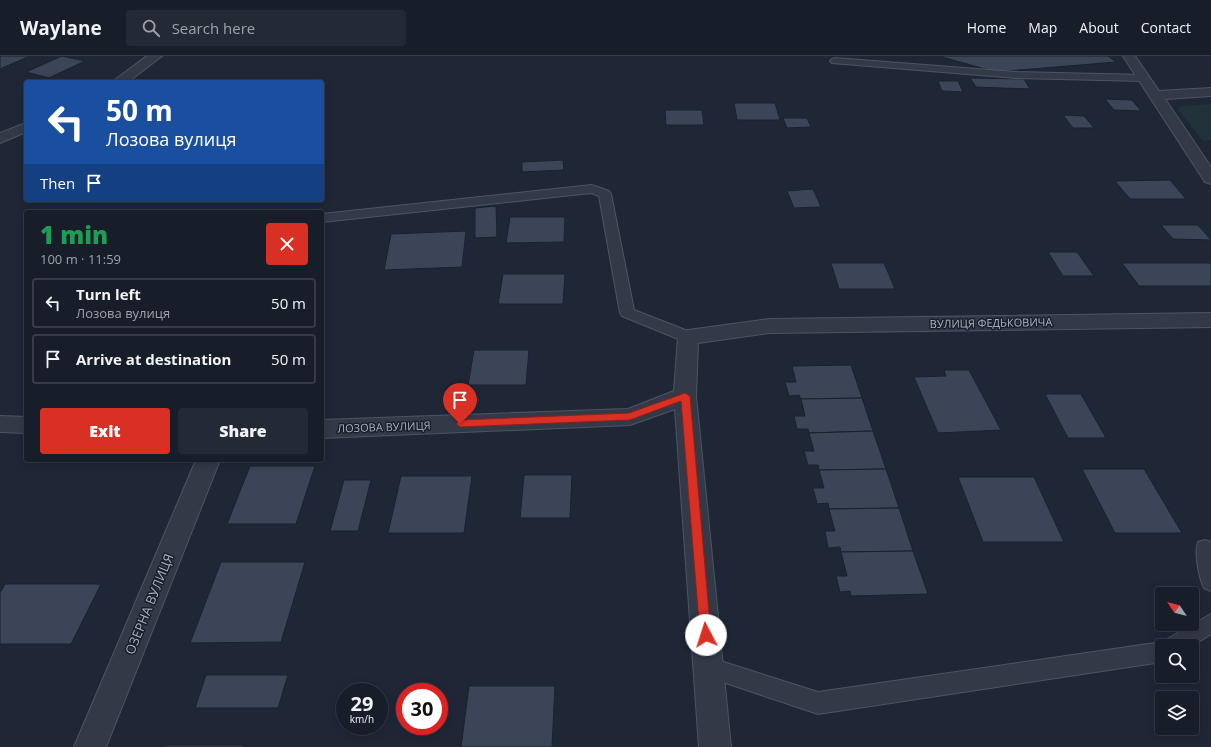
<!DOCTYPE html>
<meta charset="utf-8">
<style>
:root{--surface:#171d29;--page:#242a35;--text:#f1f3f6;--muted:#9ea2a8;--line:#363b46;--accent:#d93025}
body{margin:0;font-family:"Open Sans",sans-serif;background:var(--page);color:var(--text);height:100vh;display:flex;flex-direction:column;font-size:15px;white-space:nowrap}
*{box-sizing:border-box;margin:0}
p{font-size:13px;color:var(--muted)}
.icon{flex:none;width:22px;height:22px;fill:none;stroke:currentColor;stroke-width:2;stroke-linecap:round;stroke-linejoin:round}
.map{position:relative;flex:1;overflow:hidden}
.panel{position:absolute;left:24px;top:154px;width:300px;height:252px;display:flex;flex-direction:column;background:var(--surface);border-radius:4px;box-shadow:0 2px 10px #0003,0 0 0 1px var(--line)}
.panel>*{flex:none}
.top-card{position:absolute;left:24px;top:24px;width:300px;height:122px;border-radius:4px;box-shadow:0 2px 10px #0003,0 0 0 1px var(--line);background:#1a4fa0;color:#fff;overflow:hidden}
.needle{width:26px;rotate:305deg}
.fabs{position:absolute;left:1155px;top:531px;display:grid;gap:8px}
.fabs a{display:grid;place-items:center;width:44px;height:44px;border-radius:4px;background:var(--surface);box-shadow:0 2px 10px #0003,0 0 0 1px var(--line);font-size:20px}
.speed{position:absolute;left:336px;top:627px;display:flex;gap:8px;font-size:20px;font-weight:700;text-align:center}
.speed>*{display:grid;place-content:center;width:52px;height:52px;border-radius:50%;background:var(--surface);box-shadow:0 2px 10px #0003,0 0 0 1px var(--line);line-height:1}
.speed small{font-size:10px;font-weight:400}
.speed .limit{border:6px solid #d22;background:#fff;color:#111}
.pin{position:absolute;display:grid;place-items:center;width:34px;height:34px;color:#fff;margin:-41px -17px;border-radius:50% 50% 50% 0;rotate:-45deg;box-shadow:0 0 4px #0007}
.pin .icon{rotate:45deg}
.me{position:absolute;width:44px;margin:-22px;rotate:355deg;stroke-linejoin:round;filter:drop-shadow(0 0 3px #0008)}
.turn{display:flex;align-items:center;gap:14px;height:84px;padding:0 16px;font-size:18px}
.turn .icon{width:52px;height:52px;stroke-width:2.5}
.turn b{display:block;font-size:28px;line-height:34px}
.then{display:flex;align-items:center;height:38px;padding:0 16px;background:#0003;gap:8px;font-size:15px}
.round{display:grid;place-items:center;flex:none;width:42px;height:42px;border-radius:4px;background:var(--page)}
.overview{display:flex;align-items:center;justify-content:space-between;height:68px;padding:0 16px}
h1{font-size:24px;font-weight:800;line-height:30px;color:#1e9e55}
.primary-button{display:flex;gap:8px;margin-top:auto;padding:8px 16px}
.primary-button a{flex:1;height:46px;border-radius:4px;background:var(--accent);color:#fff;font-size:16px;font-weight:800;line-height:46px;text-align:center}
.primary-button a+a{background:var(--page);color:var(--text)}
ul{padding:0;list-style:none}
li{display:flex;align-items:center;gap:12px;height:50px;margin:0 8px 6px;padding:0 8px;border:2px solid var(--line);border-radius:4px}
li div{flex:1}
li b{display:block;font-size:15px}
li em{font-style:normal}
header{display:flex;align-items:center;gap:24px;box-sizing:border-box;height:56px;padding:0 20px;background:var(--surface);border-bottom:1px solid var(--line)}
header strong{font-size:19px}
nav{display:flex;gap:22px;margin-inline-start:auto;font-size:14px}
.search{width:280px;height:36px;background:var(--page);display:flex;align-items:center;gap:10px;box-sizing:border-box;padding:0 14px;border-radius:4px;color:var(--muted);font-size:15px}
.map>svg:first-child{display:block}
.green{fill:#213338}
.building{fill:#3b4557;stroke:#1a212e}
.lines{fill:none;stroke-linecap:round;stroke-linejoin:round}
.service-casing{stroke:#4d5462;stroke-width:2}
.minor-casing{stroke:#4d5462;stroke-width:2}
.service{fill:#333a47;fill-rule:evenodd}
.minor{fill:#333a47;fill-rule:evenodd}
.route{fill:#d93025;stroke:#8d1f18}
.labels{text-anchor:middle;stroke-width:3;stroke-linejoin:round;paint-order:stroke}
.street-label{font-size:11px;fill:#acb4c4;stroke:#181f2b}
.near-street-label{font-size:13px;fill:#acb4c4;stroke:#181f2b}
</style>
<header>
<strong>Waylane</strong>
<div class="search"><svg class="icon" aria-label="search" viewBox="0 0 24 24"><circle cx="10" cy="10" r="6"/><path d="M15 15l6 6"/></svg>Search here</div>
<nav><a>Home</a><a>Map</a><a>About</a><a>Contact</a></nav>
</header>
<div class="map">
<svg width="1211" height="691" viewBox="0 0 1211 691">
<rect width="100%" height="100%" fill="#1f2737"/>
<polygon class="green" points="1211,48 1211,84 1203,85 1179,55 1179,52 1182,50"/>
<g class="building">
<polygon points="0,0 30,0 0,13"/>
<polygon points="62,0 85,5 49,22 26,16"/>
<polygon points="943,0 1108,0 1116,6 996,16 942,1"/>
<polygon points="970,22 1024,23 1030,33 976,31"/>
<polygon points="938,25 958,25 963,36 942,35"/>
<polygon points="1105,43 1132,44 1141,55 1114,54"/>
<polygon points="734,47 775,47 780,64 737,64"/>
<polygon points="665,54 702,54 704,69 666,69"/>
<polygon points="1063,59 1084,60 1094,72 1073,72"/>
<polygon points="783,62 807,62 811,71 787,72"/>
<polygon points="563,104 564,114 522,116 522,106"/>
<polygon points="1170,124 1186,143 1130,143 1115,125"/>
<polygon points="813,133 821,151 794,152 787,135"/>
<polygon points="496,150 497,181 475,182 475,152"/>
<polygon points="510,161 565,161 564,186 506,187"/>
<polygon points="1161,169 1198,169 1211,184 1173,183"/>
<polygon points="466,175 462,211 384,214 391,178"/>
<polygon points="1048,196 1077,196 1094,220 1063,220"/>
<polygon points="831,207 884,207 895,233 839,233"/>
<polygon points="1122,207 1211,207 1211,230 1139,230"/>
<polygon points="503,218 565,218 563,248 498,248"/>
<polygon points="474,294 529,294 526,329 468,329"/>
<polygon points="851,309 862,342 801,343 799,339 789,340 785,326 796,326 792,310"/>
<polygon points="944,314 969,314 1001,374 938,377 914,321 946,320"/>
<polygon points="1045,338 1081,338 1106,382 1068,382"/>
<polygon points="862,342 873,375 809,377 808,373 797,373 794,360 805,360 801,343"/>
<polygon points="873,375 886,413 819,414 818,409 808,409 804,395 814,395 809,377"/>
<polygon points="250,410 315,410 296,468 227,468"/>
<polygon points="886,413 899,452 829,453 828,447 817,448 813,432 824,432 819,414"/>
<polygon points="1082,413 1144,413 1182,477 1115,477"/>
<polygon points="524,419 572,419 570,462 520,462"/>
<polygon points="401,420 472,420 464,477 388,477"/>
<polygon points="958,421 1034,421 1064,486 983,486"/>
<polygon points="344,424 371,424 358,475 330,475"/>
<polygon points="899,452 913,495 841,496 840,491 828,492 825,475 835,475 829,453"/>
<polygon points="913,495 928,538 851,540 850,535 840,536 836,520 847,520 841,496"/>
<polygon points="221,506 305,506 281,586 190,587"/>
<polygon points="5,528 101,528 71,588 0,588 0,537"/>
<polygon points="206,619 288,619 278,652 195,652"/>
<polygon points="469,630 555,630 552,691 461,691"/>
<polygon points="165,689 244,689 243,691 165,691"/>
</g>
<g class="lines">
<g class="service-casing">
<g id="service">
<polygon points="835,2 1016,16 1144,19 1149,22 1144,25 1016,22 832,7 830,5 832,3"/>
<polygon points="592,129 609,135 611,138 634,254 693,277 695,281 693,285 688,286 683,285 622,260 620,257 599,140 591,137 322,166 322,158"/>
<path d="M1205,484L1211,486V535L1204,532C1199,522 1194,496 1198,486Z"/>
<polygon points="1211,558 1211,578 1192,590 1162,590 1162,606 818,658 708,621 701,618 697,611 701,604 708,601 818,636 1162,586 1165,587 1167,583"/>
</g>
</g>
<g class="minor-casing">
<g id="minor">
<polygon points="147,0 162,0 128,26 112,26"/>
<polygon points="1123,0 1135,0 1159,35 1211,32 1211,40 1165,43 1211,111 1211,128 1205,126"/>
<polygon points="26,67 26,76 0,87 0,77"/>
<polygon points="1211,257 1211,271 770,277 698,287 696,340 731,691 699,691 675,353 630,369 322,382 322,364 628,353 674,335 678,281 681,276 688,274 770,263"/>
<polygon points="0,360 26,361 26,377 0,376"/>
<polygon points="196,404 220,404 106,691 74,691"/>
</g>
</g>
<use href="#service" class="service"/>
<use href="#minor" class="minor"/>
</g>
<polygon class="route" points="685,337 690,340 711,579 710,583 706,584 701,583 700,579 681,345 630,364 460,371 456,368 460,364 629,357"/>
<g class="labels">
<g class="street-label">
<text transform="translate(991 267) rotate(-1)" y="4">ВУЛИЦЯ ФЕДЬКОВИЧА</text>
<text transform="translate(384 371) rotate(-2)" y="4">ЛОЗОВА ВУЛИЦЯ</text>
</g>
<g class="near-street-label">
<text transform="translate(149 548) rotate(-68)" y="5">ОЗЕРНА ВУЛИЦЯ</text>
</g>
</g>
</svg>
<div class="fabs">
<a><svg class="needle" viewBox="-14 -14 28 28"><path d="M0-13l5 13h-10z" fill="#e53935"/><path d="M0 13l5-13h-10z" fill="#9ea2a8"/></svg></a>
<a><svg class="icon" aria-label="search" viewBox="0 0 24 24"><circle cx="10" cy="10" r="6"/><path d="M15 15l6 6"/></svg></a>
<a><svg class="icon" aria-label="layers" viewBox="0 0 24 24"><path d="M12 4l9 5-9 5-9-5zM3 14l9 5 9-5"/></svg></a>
</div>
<div class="speed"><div>29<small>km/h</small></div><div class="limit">30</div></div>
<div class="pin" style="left:460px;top:368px;background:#d93025"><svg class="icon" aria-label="arrive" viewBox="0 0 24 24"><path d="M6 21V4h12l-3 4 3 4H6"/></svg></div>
<svg class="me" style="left:706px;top:579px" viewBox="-20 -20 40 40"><circle r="19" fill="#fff"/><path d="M0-13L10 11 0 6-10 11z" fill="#d93025"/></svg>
<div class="top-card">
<div class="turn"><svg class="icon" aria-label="left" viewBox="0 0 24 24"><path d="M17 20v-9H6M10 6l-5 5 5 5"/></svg><div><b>50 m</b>Лозова вулиця</div></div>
<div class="then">Then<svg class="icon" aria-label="arrive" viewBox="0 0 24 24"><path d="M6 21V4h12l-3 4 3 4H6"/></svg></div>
</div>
<section class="panel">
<div class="overview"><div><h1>1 min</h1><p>100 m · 11:59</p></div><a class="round" style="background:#d93025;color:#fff"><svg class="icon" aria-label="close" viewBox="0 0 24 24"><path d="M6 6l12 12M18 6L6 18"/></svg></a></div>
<ul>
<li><svg class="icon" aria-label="left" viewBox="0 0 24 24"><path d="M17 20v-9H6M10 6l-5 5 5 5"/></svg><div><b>Turn left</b><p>Лозова вулиця</p></div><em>50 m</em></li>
<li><svg class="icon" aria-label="arrive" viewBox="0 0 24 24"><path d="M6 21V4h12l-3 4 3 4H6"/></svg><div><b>Arrive at destination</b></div><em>50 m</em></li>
</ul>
<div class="primary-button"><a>Exit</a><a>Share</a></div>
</section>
</div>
